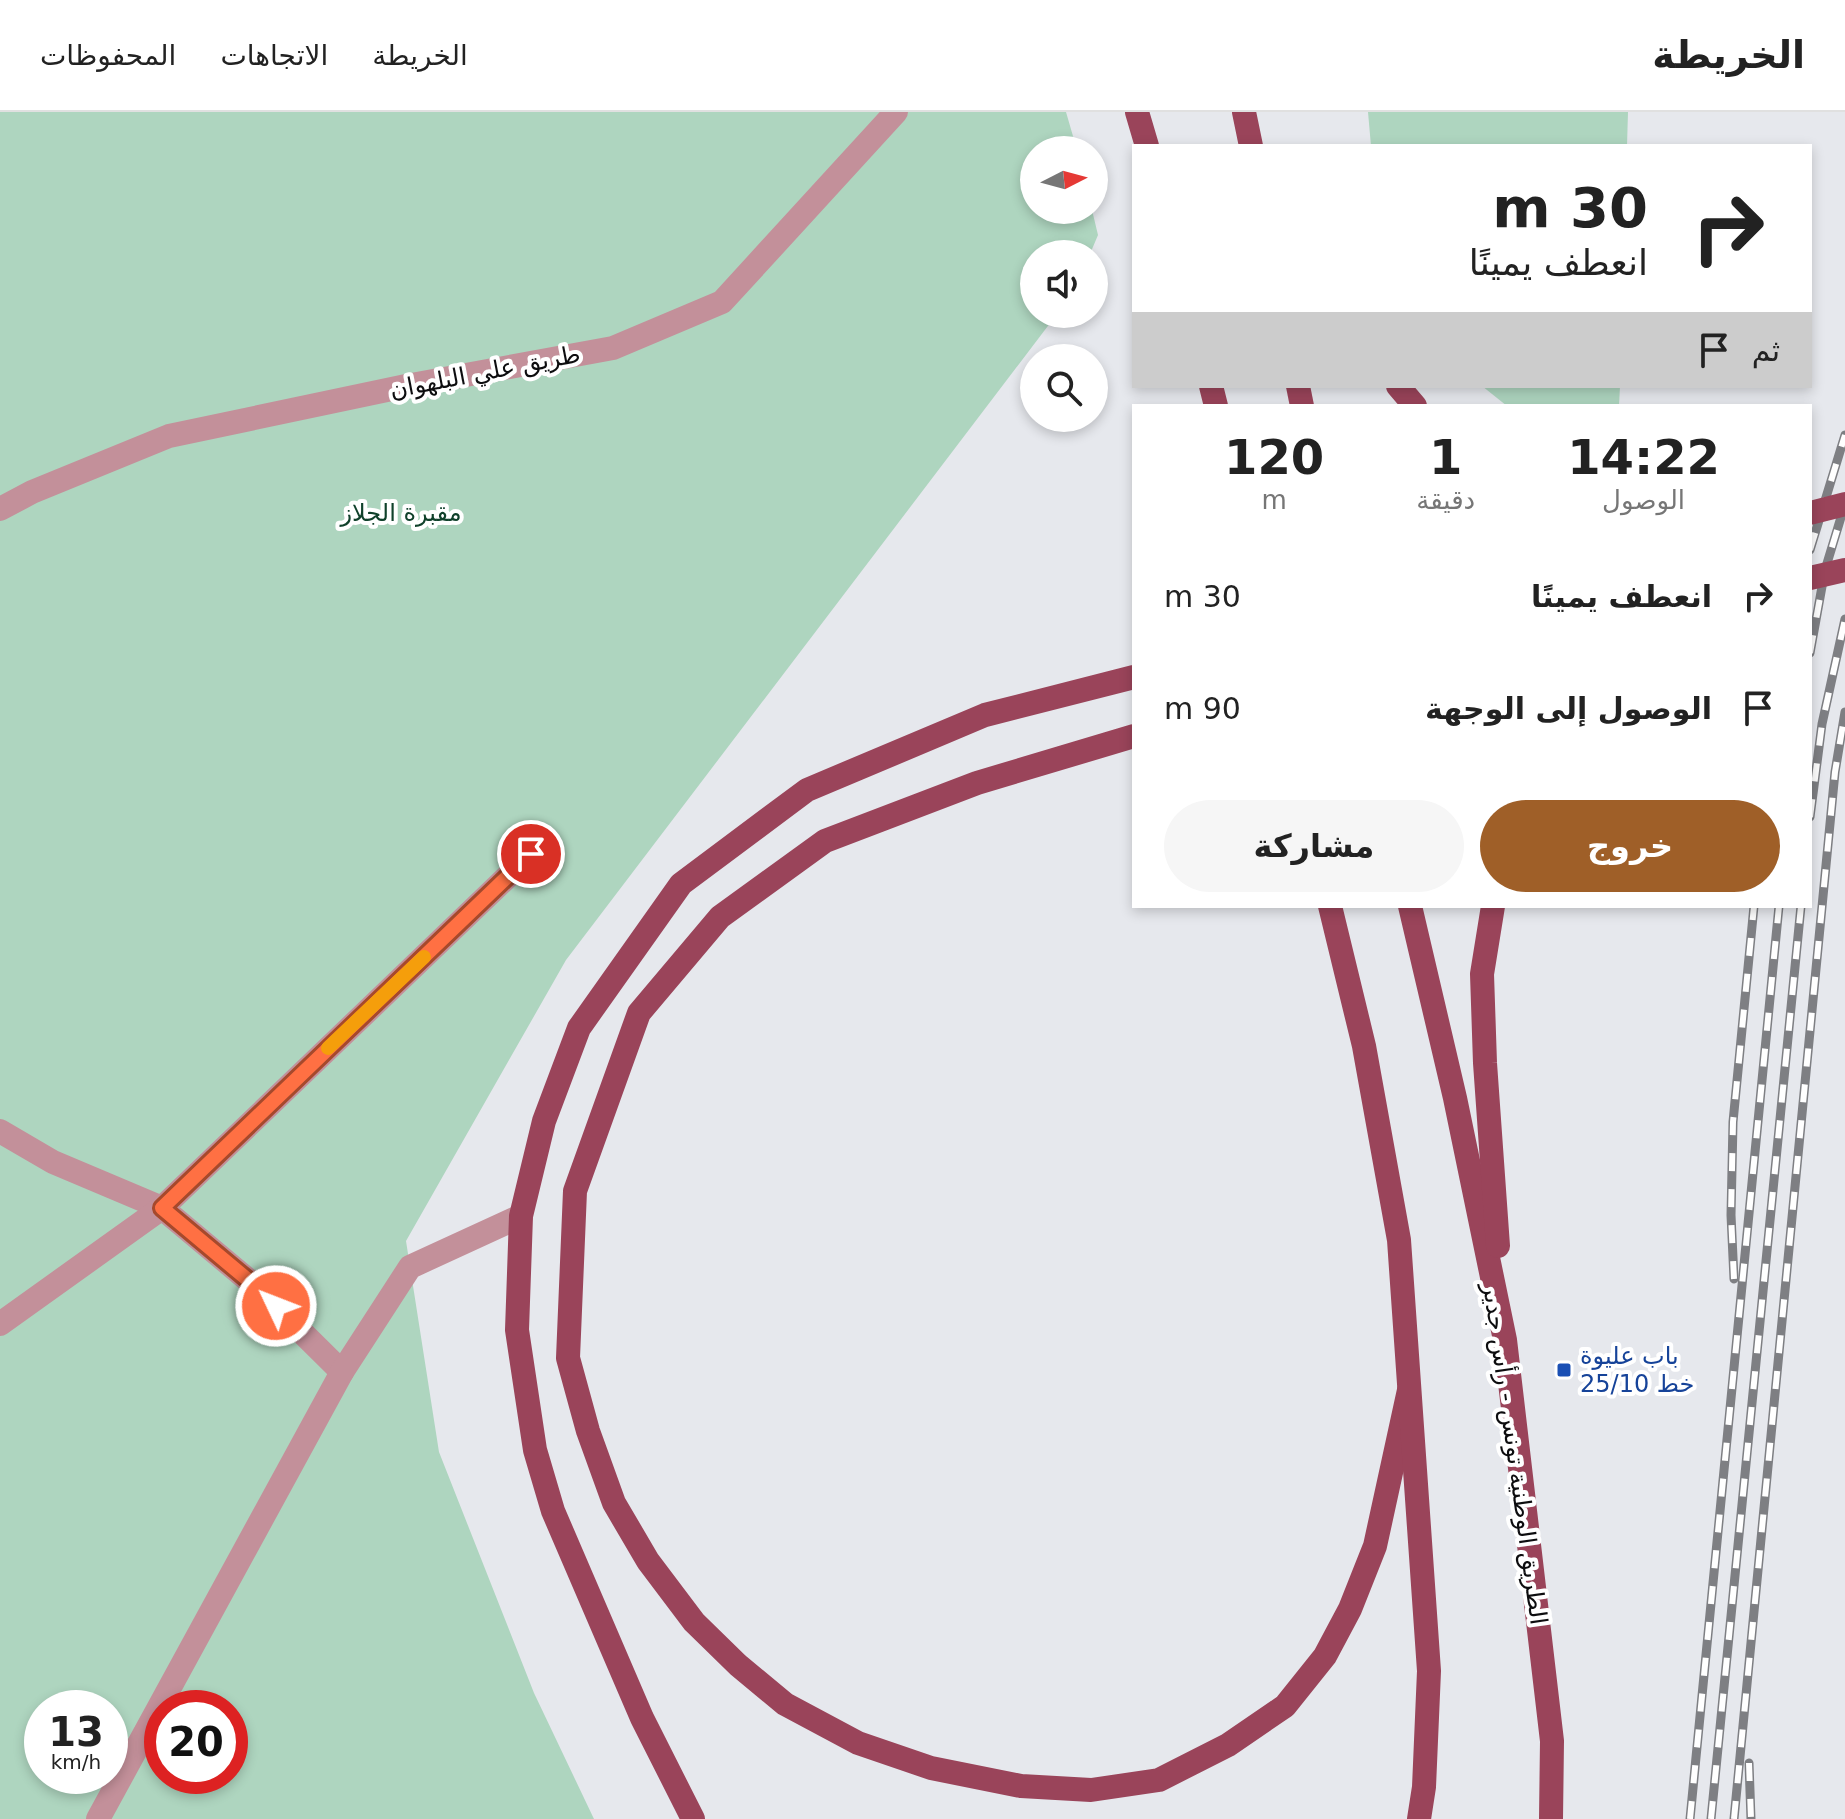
<!DOCTYPE html>
<html lang="ar">
<meta charset="utf-8">
<style>
:root{--surface:#fff;--page:#f6f6f6;--text:#222;--muted:#767676;--line:#e0e0e0;--accent:#9f5f28}
body{margin:0;font-family:"DejaVu Sans","Noto Naskh Arabic",sans-serif;background:var(--page);color:var(--text);direction:rtl;height:100vh;display:flex;flex-direction:column;font-size:30px;white-space:nowrap}
*{box-sizing:border-box;margin:0}
p{font-size:26px;color:var(--muted)}
.icon{flex:none;width:44px;height:44px;fill:none;stroke:currentColor;stroke-width:2;stroke-linecap:round;stroke-linejoin:round}
.map{position:relative;flex:1;overflow:hidden;direction:ltr}
.sheet{position:absolute;left:1132px;top:292px;width:680px;height:504px;display:flex;flex-direction:column;background:var(--surface);border-radius:0px;box-shadow:0 4px 12px #0003;direction:rtl}
.sheet>*{flex:none}
.guide{position:absolute;left:1132px;top:32px;width:680px;height:244px;border-radius:0px;box-shadow:0 4px 12px #0003;direction:rtl;background:#fff;color:var(--text);overflow:hidden}
.needle{width:52px;rotate:84deg}
.controls{position:absolute;left:1020px;top:24px;display:grid;gap:16px}
.controls a{display:grid;place-items:center;width:88px;height:88px;border-radius:50%;background:var(--surface);box-shadow:0 4px 12px #0003;font-size:40px}
.speed{position:absolute;left:24px;top:1578px;display:flex;gap:16px;font-size:40px;font-weight:700;text-align:center}
.speed>*{display:grid;place-content:center;width:104px;height:104px;border-radius:50%;background:var(--surface);box-shadow:0 4px 12px #0003;line-height:1}
.speed small{font-size:20px;font-weight:400}
.speed .limit{border:12px solid #d22;background:#fff;color:#111}
.pin{position:absolute;display:grid;place-items:center;width:68px;height:68px;color:#fff;margin:-34px;border:4px solid #fff;border-radius:50%;box-shadow:0 2px 8px #0007}
.me{position:absolute;width:88px;margin:-44px;rotate:313deg;stroke-linejoin:round;filter:drop-shadow(0 0 6px #0008)}
.turn{display:flex;align-items:center;gap:28px;height:168px;padding:0 32px;font-size:36px}
.turn .icon{width:104px;height:104px;stroke-width:2.5}
.turn b{display:block;font-size:56px;line-height:68px}
.then{display:flex;align-items:center;height:76px;padding:0 32px;background:#0003;gap:16px;font-size:30px}
.eta{display:flex;justify-content:space-evenly;align-items:center;height:136px;text-align:center}
.eta b{font-size:48px;font-weight:700;line-height:56px}
.button{display:flex;gap:16px;margin-top:auto;padding:16px 32px}
.button a{flex:1;height:92px;border-radius:48px;background:var(--accent);color:#fff;font-size:32px;font-weight:700;line-height:92px;text-align:center}
.button a+a{background:var(--page);color:var(--text)}
ul{padding:0;list-style:none}
li{display:flex;align-items:center;gap:24px;height:112px;padding:0 32px}
li div{flex:1}
li b{display:block;font-size:30px}
li em{font-style:normal}
header{display:flex;align-items:center;gap:48px;box-sizing:border-box;height:112px;padding:0 40px;background:var(--surface);border-bottom:2px solid var(--line)}
header strong{font-size:38px}
nav{display:flex;gap:44px;margin-inline-start:auto;font-size:28px}
.map>svg:first-child{display:block}
.green{fill:#aed5bf;fill-rule:evenodd}
.lines{fill:none;stroke-linecap:round;stroke-linejoin:round}
.minor{stroke:#c3909a;stroke-width:24}
.major{stroke:#9a445a;stroke-width:24}
.rail-casing{stroke:#7e7f83;stroke-width:9}
.rail{stroke:#fff;stroke-width:6;stroke-dasharray:18;stroke-linecap:butt}
.major-bridge{stroke:#9a445a;stroke-width:24}
.route-casing{stroke:#a6492c;stroke-width:20}
.route{stroke:#ff7043;stroke-width:14}
.slow{stroke:#f59e0b;stroke-width:14}
.transit-dot{fill:#1a4fb4;stroke:#fff;stroke-width:3}
.labels{text-anchor:middle;stroke-width:8;stroke-linejoin:round;paint-order:stroke}
.street-label{font-size:24px;fill:#0d0d0f;stroke:#fff}
.park-label{font-size:24px;fill:#10412b;stroke:#fff}
.transit-label{font-size:24px;fill:#164399;stroke:#fff;text-anchor:start}
</style>
<header>
<strong>الخريطة</strong>
<nav><a>الخريطة</a><a>الاتجاهات</a><a>المحفوظات</a></nav>
</header>
<div class="map">
<svg width="1845" height="1707" viewBox="0 0 1845 1707">
<rect width="100%" height="100%" fill="#e6e8ed"/>
<g class="green">
<path d="M0,0H1066L1077,38H1034V98H1092L1098,123L1090,142H1034V202H1057L566,848L406,1129L439,1340L534,1581L594,1707H0ZM42,1596H110V1664H42ZM162,1596H230V1664H162Z"/>
<polygon points="1368,0 1628,0 1627,34 1371,34"/>
<polygon points="1482,274 1620,274 1619,294 1507,294"/>
</g>
<g class="lines">
<g class="minor">
<polyline points="0,397 32,380 169,324 406,274 613,236 722,190 896,0"/>
<polyline points="0,1019 53,1050 162,1096 254,1173 342,1260"/>
<polyline points="0,1212 162,1096 531,742"/>
<polyline points="98,1707 342,1260 410,1155 521,1104"/>
</g>
<g class="major">
<polyline points="1137,0 1147,34"/>
<polyline points="1244,0 1251,34"/>
<polyline points="1211,274 1216,294"/>
<polyline points="1298,274 1302,294"/>
<polyline points="1398,274 1415,294"/>
<polyline points="1134,624 977,671 825,729 720,805 639,901 575,1079 568,1246 588,1319 614,1391 648,1449 694,1510 738,1553 785,1592 858,1631 931,1656 1021,1674 1091,1678 1159,1668 1228,1633 1285,1594 1325,1544 1350,1497 1375,1434 1409,1278"/>
<polyline points="1330,794 1364,934 1399,1128 1429,1559 1424,1675 1419,1707"/>
<polyline points="1410,794 1455,986 1505,1228 1552,1629 1551,1707"/>
<polyline points="1493,794 1482,862 1485,951 1498,1134"/>
<polyline points="693,1707 642,1606 553,1399 535,1338 517,1218 521,1104 544,1009 579,916 681,772 807,678 985,603 1134,565"/>
</g>
<g class="rail-casing">
<g id="rail">
<polyline points="1810,438 1845,323"/>
<polyline points="1810,541 1825,458 1845,392"/>
<polyline points="1810,705 1822,612 1845,507"/>
<polyline points="1734,1167 1731,1103 1733,1010 1754,794"/>
<polyline points="1749,1651 1751,1707"/>
<polyline points="1690,1707 1779,794"/>
<polyline points="1711,1707 1801,794"/>
<polyline points="1734,1707 1835,660 1845,600"/>
</g>
</g>
<use href="#rail" class="rail"/>
<g class="major-bridge">
<polyline points="1810,401 1845,392"/>
<polyline points="1810,466 1845,458"/>
</g>
</g>
<g class="lines">
<g class="route-casing">
<polyline id="route" points="276,1194 254,1173 162,1096 531,742"/>
</g>
<use href="#route" class="route"/>
<polyline class="slow" points="328,936 424,845"/>
</g>
<rect class="transit-dot" x="1556" y="1250" width="16" height="16" rx="4"/>
<g class="labels">
<g class="street-label">
<text transform="translate(485 260) rotate(-11)" y="8">طريق علي البلهوان</text>
<text transform="translate(1515 1342) rotate(82)" y="8">الطريق الوطنية تونس - رأس جدير</text>
</g>
<g class="park-label">
<text x="401" y="409">مقبرة الجلاز</text>
</g>
<g class="transit-label">
<text x="1580" y="1252">باب عليوة<tspan x="1580" dy="28">خط 25/10</tspan></text>
</g>
</g>
</svg>
<div class="controls">
<a><svg class="needle" viewBox="-14 -14 28 28"><path d="M0-13l5 13h-10z" fill="#e53935"/><path d="M0 13l5-13h-10z" fill="#767676"/></svg></a>
<a><svg class="icon" aria-label="sound" viewBox="0 0 24 24"><path d="M4 9h4l5-4v14l-5-4H4zM17 9q2 3 0 6"/></svg></a>
<a><svg class="icon" aria-label="search" viewBox="0 0 24 24"><circle cx="10" cy="10" r="6"/><path d="M15 15l6 6"/></svg></a>
</div>
<div class="speed"><div>13<small>km/h</small></div><div class="limit">20</div></div>
<div class="pin" style="left:531px;top:742px;background:#d93025"><svg class="icon" aria-label="arrive" viewBox="0 0 24 24"><path d="M6 21V4h12l-3 4 3 4H6"/></svg></div>
<svg class="me" style="left:276px;top:1194px" viewBox="-20 -20 40 40"><circle r="17" fill="#ff7043" stroke="#fff" stroke-width="3"/><path d="M0-11L8 9 0 5-8 9z" fill="#fff"/></svg>
<div class="guide">
<div class="turn"><svg class="icon" aria-label="right" viewBox="0 0 24 24"><path d="M7 20v-9h11M14 6l5 5-5 5"/></svg><div><b>30 m</b>انعطف يمينًا</div></div>
<div class="then">ثم<svg class="icon" aria-label="arrive" viewBox="0 0 24 24"><path d="M6 21V4h12l-3 4 3 4H6"/></svg></div>
</div>
<section class="sheet">
<div class="eta">
<div><b>14:22</b><p>الوصول</p></div>
<div><b>1</b><p>دقيقة</p></div>
<div><b>120</b><p>m</p></div>
</div>
<ul>
<li><svg class="icon" aria-label="right" viewBox="0 0 24 24"><path d="M7 20v-9h11M14 6l5 5-5 5"/></svg><div><b>انعطف يمينًا</b></div><em>30 m</em></li>
<li><svg class="icon" aria-label="arrive" viewBox="0 0 24 24"><path d="M6 21V4h12l-3 4 3 4H6"/></svg><div><b>الوصول إلى الوجهة</b></div><em>90 m</em></li>
</ul>
<div class="button"><a>خروج</a><a>مشاركة</a></div>
</section>
</div>
